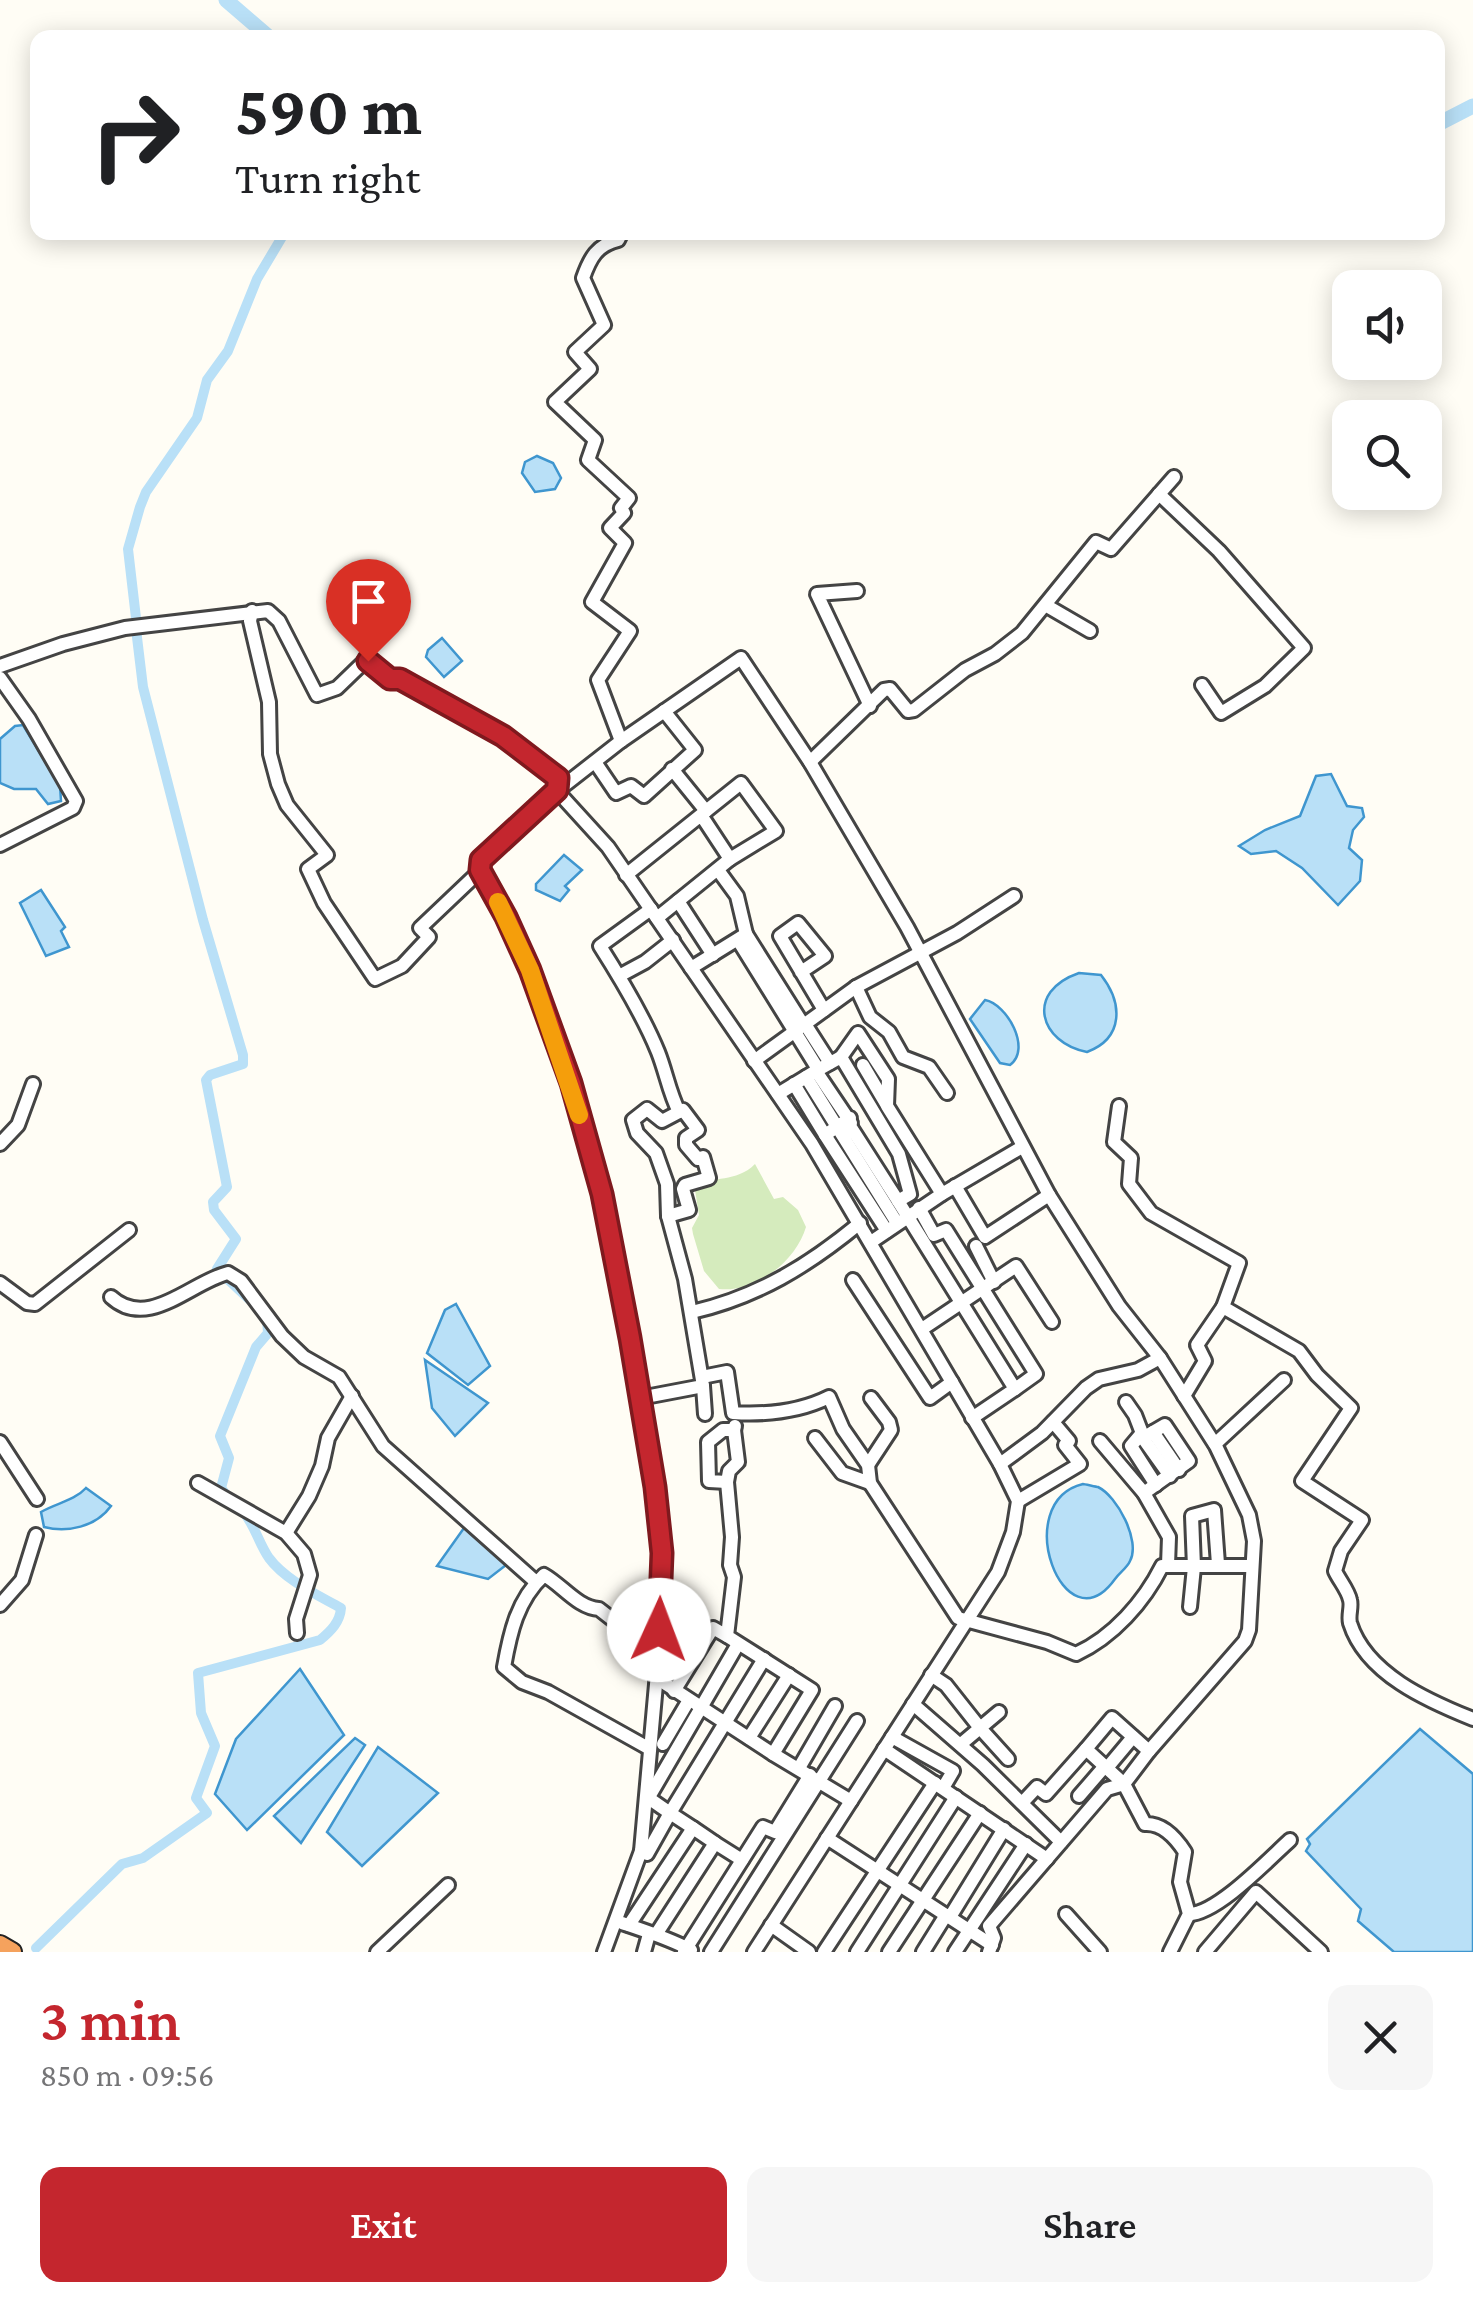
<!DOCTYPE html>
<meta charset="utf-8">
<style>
:root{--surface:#fff;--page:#f6f6f6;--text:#202124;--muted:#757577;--accent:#c4262e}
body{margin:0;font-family:"Crimson Pro",serif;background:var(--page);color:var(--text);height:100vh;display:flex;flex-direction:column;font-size:38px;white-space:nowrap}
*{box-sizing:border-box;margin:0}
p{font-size:32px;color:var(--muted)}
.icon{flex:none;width:55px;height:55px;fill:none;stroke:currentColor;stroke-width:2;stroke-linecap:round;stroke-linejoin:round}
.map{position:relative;height:1952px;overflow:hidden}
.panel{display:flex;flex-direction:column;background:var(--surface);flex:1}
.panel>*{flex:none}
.banner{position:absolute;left:30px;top:30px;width:1415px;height:210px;border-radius:20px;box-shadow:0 5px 25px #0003;background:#fff;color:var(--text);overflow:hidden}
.controls{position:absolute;left:1332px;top:270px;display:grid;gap:20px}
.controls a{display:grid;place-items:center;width:110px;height:110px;border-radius:20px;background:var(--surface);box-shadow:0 5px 25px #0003;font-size:50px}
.pin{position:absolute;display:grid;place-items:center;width:85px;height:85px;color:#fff;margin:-102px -42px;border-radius:50% 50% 50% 0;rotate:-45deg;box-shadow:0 0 10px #0007}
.pin .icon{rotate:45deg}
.me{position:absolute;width:110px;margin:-55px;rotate:2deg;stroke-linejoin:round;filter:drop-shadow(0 0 8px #0008)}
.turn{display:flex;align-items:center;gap:35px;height:210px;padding:0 40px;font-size:45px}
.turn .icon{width:130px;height:130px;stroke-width:2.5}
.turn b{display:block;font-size:70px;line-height:85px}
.round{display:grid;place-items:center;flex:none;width:105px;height:105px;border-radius:20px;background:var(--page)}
.overview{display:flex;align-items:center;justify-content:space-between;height:170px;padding:0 40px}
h1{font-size:60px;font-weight:600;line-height:75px;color:var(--accent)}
.action{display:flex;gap:20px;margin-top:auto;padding:20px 40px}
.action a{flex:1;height:115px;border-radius:20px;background:var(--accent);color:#fff;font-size:40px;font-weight:600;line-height:115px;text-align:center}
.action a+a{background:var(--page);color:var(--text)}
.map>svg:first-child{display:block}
.green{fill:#d5ebbd}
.water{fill:#b9e0f7;stroke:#3f96cf;stroke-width:2.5}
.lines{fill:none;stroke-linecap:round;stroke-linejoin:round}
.canal{stroke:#b9e0f7;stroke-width:10}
.river{stroke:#b9e0f7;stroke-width:15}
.minor-casing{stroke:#444;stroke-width:18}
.highway-casing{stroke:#222;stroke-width:22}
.minor{stroke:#fff;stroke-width:12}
.highway{stroke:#f5a25d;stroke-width:18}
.route-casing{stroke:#7f191e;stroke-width:25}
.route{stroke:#c4262e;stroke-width:18}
.slow{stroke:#f59e0b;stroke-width:18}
</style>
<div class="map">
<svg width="1473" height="1952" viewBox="0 0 1473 1952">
<rect width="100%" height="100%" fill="#fffdf5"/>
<path class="green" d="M755,1164L774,1199L783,1197L798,1210L806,1227C796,1261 756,1293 719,1289L704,1271L693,1234L692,1228L699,1215L695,1190C714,1173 735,1184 755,1164Z"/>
<g class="water">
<polygon points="537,456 553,463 561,478 555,489 535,492 522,473 525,462"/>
<polygon points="442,638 462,661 444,677 426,657 428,650"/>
<polygon points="23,725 60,786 61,801 48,804 36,789 14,789 0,783 0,739 15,726"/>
<polygon points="1331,774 1347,806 1362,808 1364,817 1353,830 1349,848 1362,860 1360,881 1338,905 1302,868 1276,851 1251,854 1239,846 1265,830 1300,816 1316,776"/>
<polygon points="564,855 582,870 565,886 569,890 560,901 536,890 536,884"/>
<polygon points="41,890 65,927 61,931 69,947 46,956 20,903"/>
<path d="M1079,973L1101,975C1123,1003 1124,1038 1087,1052C1040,1043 1024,992 1079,973Z"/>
<path d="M985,1000C1007,1004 1032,1049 1010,1065L1000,1063L970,1019Z"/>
<polygon points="456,1304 490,1366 468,1385 427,1353 445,1310"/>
<polygon points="425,1360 488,1403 455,1436 432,1408"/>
<path d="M1083,1484C1084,1484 1097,1487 1098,1487C1117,1496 1141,1541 1130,1561C1127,1568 1120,1572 1115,1579C1064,1650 1009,1502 1083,1484Z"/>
<path d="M86,1488L111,1506C96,1527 67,1533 44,1527L41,1512C56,1503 74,1501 86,1488Z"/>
<polygon points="464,1528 510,1562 488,1579 437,1566"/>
<polygon points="300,1669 344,1735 247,1830 215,1794 236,1739"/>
<polygon points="1420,1729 1473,1774 1473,1952 1394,1952 1358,1921 1361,1909 1306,1851 1310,1844 1307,1839"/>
<polygon points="355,1738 365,1745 301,1843 274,1816"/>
<polygon points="378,1747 438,1793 362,1866 327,1832"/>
</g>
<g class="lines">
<g class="canal">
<polyline points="136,618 128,549 140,507 146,492 197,418 207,380 228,351 257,279 285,232"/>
<polyline points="136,629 143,687 203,920 243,1055 243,1064 210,1075 206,1080 227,1187 213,1202 214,1210 236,1239 217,1269 249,1299"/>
<polyline points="229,1499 221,1488 229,1458 220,1436 256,1347 268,1333 267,1319"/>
<path d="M36,1948L122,1864L143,1858L207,1813L196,1798L215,1746L201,1713L198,1673L320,1640C331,1631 340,1622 341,1608C318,1595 285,1580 269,1558C258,1542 255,1525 242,1510"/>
</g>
<g class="river">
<polyline points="226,0 270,38"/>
<polyline points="1056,38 1079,38"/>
<polyline points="1438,124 1473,106"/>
</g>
<g class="minor-casing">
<g id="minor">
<polyline points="1159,494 1219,551 1304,648 1265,686 1221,713 1202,685"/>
<polyline points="857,591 817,594 870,706"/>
<polyline points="1047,606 1090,631"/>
<polyline points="252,611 250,621 269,702 270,754 278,784 287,805 327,855 308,869 324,903 375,979 402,966 429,937 420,928 480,871"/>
<polyline points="0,666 63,644 125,628 268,611 279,621 317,695 337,688 366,660 390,679 400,679 503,736 558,778 557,791 481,860 480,871 506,917 530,970 571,1083 602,1194 655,1487 662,1553 659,1651 641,1851 604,1952"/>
<polyline points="0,678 29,719 76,801 73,808 0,845"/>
<path d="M621,741L598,680L630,631L592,602L625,543L610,528L624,513L621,508L629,498L588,460L595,440L555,402L590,369L575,352L604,325L583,278C590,258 597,245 618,240L622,232"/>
<polyline points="595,762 616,793 631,786 644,796 695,750 664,711"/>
<polyline points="810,762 884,690 890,689 908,711 914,710 965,670 995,654 1022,633 1096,542 1111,549 1174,477"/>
<polyline points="672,769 706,811"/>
<polyline points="718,870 737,896 746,934"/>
<polyline points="626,875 741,783 776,831 730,859 701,815"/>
<polyline points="678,901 713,955"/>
<path d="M651,909L600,946C621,979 643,1015 658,1052C666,1072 669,1092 679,1112L683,1110L698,1130L686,1138V1145L698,1159L703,1157L709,1178L685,1185L683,1189L689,1210L668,1216"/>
<polyline points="657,918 730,859"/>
<polyline points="738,940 818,1069"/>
<polyline points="691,968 746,934 804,1026"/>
<polyline points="801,972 825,956 798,923 780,936 824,1010"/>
<polyline points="619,976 645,962 673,940"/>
<polyline points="856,987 870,1017 889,1032 903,1057 929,1067 947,1093"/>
<polyline points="805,1024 830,1063"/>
<polyline points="841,1057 858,1033 888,1079 887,1106 942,1194"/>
<polyline points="754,1061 856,987 957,933 1014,896"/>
<polyline points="863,1065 886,1104"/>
<polyline points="816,1071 841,1057 899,1154 910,1194 898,1201 852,1129 844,1136"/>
<polyline points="806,1077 897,1223"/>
<polyline points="794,1084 825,1135"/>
<polyline points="778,1094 816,1071 851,1123"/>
<path d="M1119,1106L1114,1142L1131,1158L1129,1184L1151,1213L1239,1263L1223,1307L1299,1351L1317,1375L1351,1408L1302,1481L1362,1520L1341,1551L1335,1571C1339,1580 1348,1590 1350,1600C1352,1607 1348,1615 1350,1623C1366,1674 1428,1701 1473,1719"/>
<polyline points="850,1118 825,1135 887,1231"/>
<polyline points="0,1144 18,1125 33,1084"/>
<polyline points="955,1186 985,1237 1049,1195"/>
<polyline points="898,1201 1015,1389 972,1418"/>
<polyline points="919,1208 934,1235 946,1230 1036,1374 1015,1389"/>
<polyline points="871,1242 942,1194 1022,1147"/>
<polyline points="976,1246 994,1282"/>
<polyline points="853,1280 930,1398 952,1382"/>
<polyline points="0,1283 27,1303 35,1304 129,1230"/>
<path d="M111,1297C148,1331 191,1282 228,1273L241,1281L282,1336L304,1357L339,1377L383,1446L536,1582"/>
<path d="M692,1312C757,1297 808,1266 860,1223"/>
<polyline points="922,1329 1016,1266 1052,1322"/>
<path d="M702,1377L727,1372L733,1413C766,1415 799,1412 829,1397L843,1429L868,1465L870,1483L958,1618L1047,1642L1076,1654C1113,1637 1144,1602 1162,1566H1252"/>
<polyline points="703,1386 705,1414"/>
<polyline points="1184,1396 1205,1361 1197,1345 1223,1307"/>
<polyline points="640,1398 703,1386 685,1279 668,1216 667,1184 656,1153 637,1133 633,1120 647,1109 662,1121 679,1112"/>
<polyline points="1126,1402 1135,1415 1145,1441 1170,1476"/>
<polyline points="1142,1433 1131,1446 1156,1485"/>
<polyline points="1146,1436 1153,1432 1179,1470"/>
<polyline points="815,1438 842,1473 870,1483"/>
<polyline points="1100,1441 1144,1493 1169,1537 1168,1565"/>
<polyline points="0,1442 37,1499"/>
<polyline points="1215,1444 1284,1380"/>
<polyline points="1000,1464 1042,1433 1086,1388 1099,1379 1138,1370 1160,1358"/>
<polyline points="868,1465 891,1430 889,1422 871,1398"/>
<polyline points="727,1482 709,1481 708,1442 723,1430 734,1430 735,1426"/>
<polyline points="198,1483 286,1533 304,1554 310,1575 296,1619 297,1633"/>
<polyline points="1144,1493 1189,1461 1165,1425 1153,1432"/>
<polyline points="1018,1501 1080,1464 1065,1445 1069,1441 1053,1422"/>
<polyline points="286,1533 309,1496 322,1466 328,1438 352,1396"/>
<polyline points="0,1605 22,1580 36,1535"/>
<polyline points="1190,1607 1194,1567 1192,1516 1214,1510 1218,1564"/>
<polyline points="931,1675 946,1685 980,1728 961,1744"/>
<polyline points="655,1677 773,1754 812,1690 727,1636 734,1577 730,1565 732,1537 727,1482 729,1471 738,1462 734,1430"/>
<polyline points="674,1691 713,1628 727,1636"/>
<polyline points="913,1704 983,1765 1061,1842"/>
<polyline points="999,1712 980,1728 1008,1759"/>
<polyline points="892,1737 953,1771 943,1788"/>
<polyline points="749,1738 789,1675"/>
<polyline points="663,1744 689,1700"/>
<path d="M650,1749L548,1692L522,1682L504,1667C510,1633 517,1600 544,1575C562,1585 578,1608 599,1609L640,1641L659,1651"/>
<polyline points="884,1749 1047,1859"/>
<path d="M1149,1751L1124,1784L1145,1824C1163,1823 1176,1838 1185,1852L1180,1882L1189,1914L1170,1952"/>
<polyline points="773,1754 851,1801"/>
<polyline points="799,1768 835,1706"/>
<polyline points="1107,1768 1133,1737"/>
<polyline points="1079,1796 1105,1766"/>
<polyline points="649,1797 738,1644"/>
<polyline points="1022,1803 1037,1787 1046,1794 1086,1749"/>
<polyline points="693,1828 670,1813 764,1659"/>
<polyline points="827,1838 992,1945"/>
<polyline points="641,1851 647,1854 670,1813 647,1797"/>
<polyline points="1066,1914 1100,1952"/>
<path d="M1189,1914C1217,1914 1269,1859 1290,1840"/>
<polyline points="950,1917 1004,1829"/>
<path d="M622,1923C646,1931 668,1938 691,1950"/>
<polyline points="629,1925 693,1828 715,1843"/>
<polyline points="771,1925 809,1952"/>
<polyline points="657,1933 715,1843 742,1860"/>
<polyline points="377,1952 448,1885"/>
<polyline points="644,1952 649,1934"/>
<polyline points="684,1952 763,1827 775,1832 810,1775"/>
<polyline points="711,1952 857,1721"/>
<polyline points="754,1952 998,1572 1013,1532 1018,1501 1000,1464 812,1144 608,847 557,791 621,741 741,658 810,762 907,927 1049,1195 1119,1306 1160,1358 1216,1446 1249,1515 1254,1541 1249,1630 1245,1641 1149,1751 1112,1718 1086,1749 1124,1784"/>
<polyline points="824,1952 935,1783"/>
<polyline points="857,1952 956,1797"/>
<polyline points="889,1952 980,1813"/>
<polyline points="923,1952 946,1915"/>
<polyline points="955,1952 1026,1844"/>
<polyline points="989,1952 994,1938 989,1926 1107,1789 1124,1784"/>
<polyline points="1205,1952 1256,1892 1321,1952"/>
</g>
</g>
<g class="highway-casing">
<polyline id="highway" points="0,1945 12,1952"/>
</g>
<use href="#minor" class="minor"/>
<use href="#highway" class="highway"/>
</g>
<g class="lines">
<g class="route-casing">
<polyline id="route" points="368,661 390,679 400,679 503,736 558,778 557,790 481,860 480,870 506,917 530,970 571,1083 602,1194 630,1338 655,1487 662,1553 659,1630"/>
</g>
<use href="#route" class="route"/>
<polyline class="slow" points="498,902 530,970 579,1115"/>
</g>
</svg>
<div class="controls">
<a><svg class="icon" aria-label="sound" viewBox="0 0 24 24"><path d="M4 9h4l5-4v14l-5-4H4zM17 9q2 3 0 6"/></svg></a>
<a><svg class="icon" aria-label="search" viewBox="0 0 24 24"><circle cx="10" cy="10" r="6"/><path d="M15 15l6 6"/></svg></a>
</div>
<div class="pin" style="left:368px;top:661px;background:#d93025"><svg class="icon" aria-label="arrive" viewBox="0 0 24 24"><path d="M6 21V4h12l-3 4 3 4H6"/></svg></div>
<svg class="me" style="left:659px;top:1630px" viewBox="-20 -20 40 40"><circle r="19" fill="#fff"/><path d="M0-13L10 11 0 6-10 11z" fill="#c4262e"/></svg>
<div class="banner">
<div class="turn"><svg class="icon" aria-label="right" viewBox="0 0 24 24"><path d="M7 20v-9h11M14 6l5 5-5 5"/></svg><div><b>590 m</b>Turn right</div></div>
</div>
</div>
<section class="panel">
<div class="overview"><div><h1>3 min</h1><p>850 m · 09:56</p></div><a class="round"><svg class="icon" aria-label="close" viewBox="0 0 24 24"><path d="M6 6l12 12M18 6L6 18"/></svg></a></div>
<div class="action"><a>Exit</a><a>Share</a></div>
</section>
